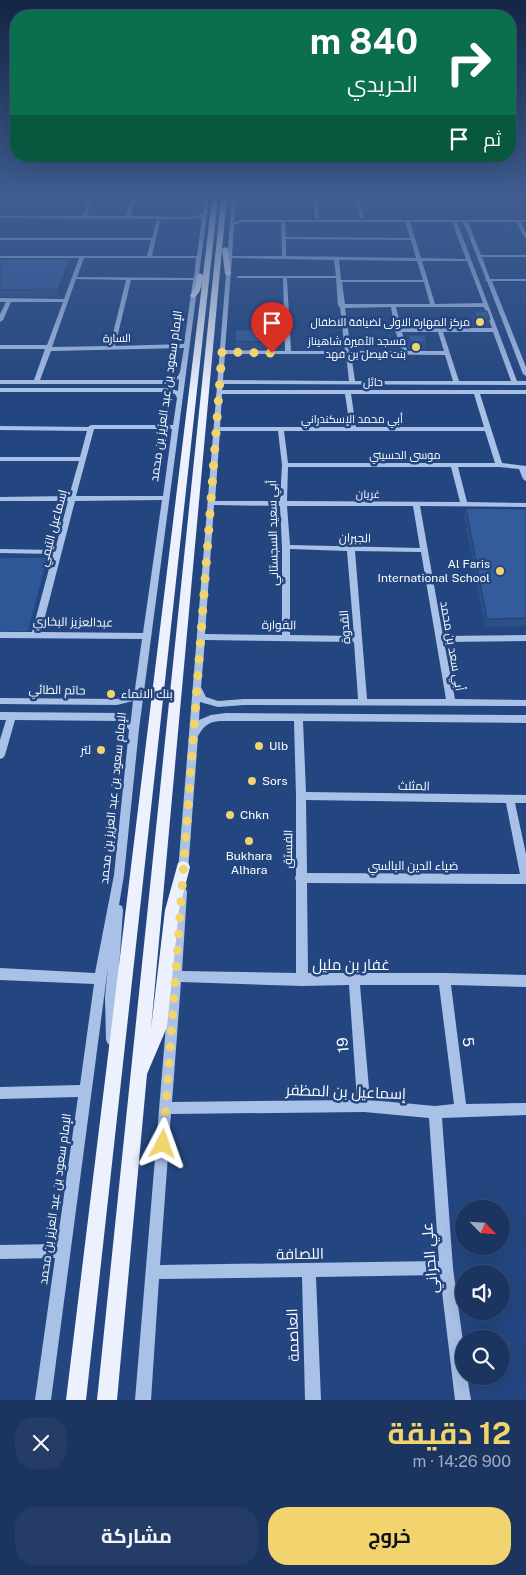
<!DOCTYPE html>
<html lang="ar">
<meta charset="utf-8">
<style>
:root{--surface:#1b3460;--page:#243c66;--text:#f1f3f6;--muted:#a0aabd;--line:#394f75;--accent:#f1d46e}
body{margin:0;font-family:"Public Sans",Cairo,sans-serif;background:var(--page);color:var(--text);direction:rtl;height:100vh;display:flex;flex-direction:column;font-size:19px;white-space:nowrap}
*{box-sizing:border-box;margin:0}
p{font-size:16px;color:var(--muted)}
.icon{flex:none;width:28px;height:28px;fill:none;stroke:currentColor;stroke-width:2;stroke-linecap:round;stroke-linejoin:round}
.map{position:relative;height:1400px;overflow:hidden;direction:ltr}
.details{display:flex;flex-direction:column;background:var(--surface);flex:1}
.details>*{flex:none}
.top-card{position:absolute;left:10px;top:10px;width:506px;height:152px;border-radius:20px;box-shadow:0 5px 20px #0002,0 0 0 1px var(--line);direction:rtl;background:#0b6e4f;color:#fff;overflow:hidden}
.needle{width:32px;rotate:115deg}
.tools{position:absolute;left:455px;top:1200px;display:grid;gap:10px}
.tools a{display:grid;place-items:center;width:55px;height:55px;border-radius:50%;background:var(--surface);box-shadow:0 5px 20px #0002,0 0 0 1px var(--line);font-size:25px}
.pin{position:absolute;display:grid;place-items:center;width:42px;height:42px;color:#fff;margin:-51px -21px;border-radius:50% 50% 50% 0;rotate:-45deg;box-shadow:0 0 5px #0007}
.pin .icon{rotate:45deg}
.me{position:absolute;width:55px;margin:-28px;rotate:4deg;stroke-linejoin:round;filter:drop-shadow(0 0 4px #0008)}
.turn{display:flex;align-items:center;gap:18px;height:105px;padding:0 15px;font-size:22px}
.turn .icon{width:65px;height:65px;stroke-width:2.5}
.turn b{display:block;font-size:35px;line-height:42px}
.then{display:flex;align-items:center;height:48px;padding:0 15px;background:#0003;gap:10px;font-size:19px}
.round{display:grid;place-items:center;flex:none;width:52px;height:52px;border-radius:20px;background:var(--page)}
.head{display:flex;align-items:center;justify-content:space-between;height:85px;padding:0 15px}
h1{font-size:30px;font-weight:700;line-height:38px;color:var(--accent)}
.primary-button{display:flex;gap:10px;margin-top:auto;padding:10px 15px}
.primary-button a{flex:1;height:58px;border-radius:20px;background:var(--accent);color:#111;font-size:20px;font-weight:700;line-height:58px;text-align:center}
.primary-button a+a{background:var(--page);color:var(--text)}
.map>svg:first-child{display:block}
.green{fill:#2e5798}
.lines{fill:none;stroke-linecap:round;stroke-linejoin:round}
.minor{fill:#aac1e7;fill-rule:evenodd}
.major{fill:#ecf1fd;fill-rule:evenodd}
.wall{fill:#2d4f87}
.shaded-wall{fill:#24406e}
.building{fill:#345c9d;stroke:#24406e}
.route{stroke:#f1d46e;stroke-width:9;stroke-dasharray:0 16.2}
.poi-dot{fill:#f1d46e;stroke:#244680;stroke-width:2}
.labels{text-anchor:middle;stroke-width:5;stroke-linejoin:round;paint-order:stroke}
.far-poi-label{font-size:11px;fill:#fff;stroke:#244680;text-anchor:end}
.far-street-label{font-size:11px;fill:#fff;stroke:#244680}
.street-label{font-size:12px;fill:#fff;stroke:#244680}
.poi-label{font-size:12px;fill:#fff;stroke:#244680;text-anchor:start}
.near-street-label{font-size:15px;fill:#fff;stroke:#244680}
</style>
<div class="map">
<svg width="526" height="1400" viewBox="0 0 526 1400">
<rect width="100%" height="100%" fill="#244680"/>
<polygon class="green" points="0,558 47,558 28,631 0,632"/>
<g class="lines">
<g class="minor">
<path d="M0,199H93L87,216H126L131,199H209L139,729L124,875L119,905L122,906L123,910L117,997L118,1040L116,1044L112,1046L108,1044L106,1040L105,997L108,967L51,1400H35L55,1258L0,1259V1245L57,1244L78,1097L0,1099V1087L80,1085L94,984L0,980V968L95,973L114,875L129,730L124,723L120,721L15,720L5,755L3,758L0,759V740L6,720H0V712L121,713L131,719L133,701L117,705L0,704V698L117,699L130,695L135,689L142,639L0,638V632H32L53,554L0,553V549L55,550L68,501H0V497L69,496L79,461H0V457H80L87,431L0,430V426L88,427L91,425H173L177,398L175,394L167,392H0V388H168L178,391L179,379L167,384H0V380H34L45,349H0V345H47L63,302H11L3,320L0,322V314L6,302H0V298L64,299L79,258H0V256H147L151,240H0V238H152L156,221L158,220L160,221L152,256H197L202,217L190,219L0,218V216H83L88,201L0,200ZM134,201H205L203,214L190,217L131,216ZM84,258H196L194,278L77,277ZM76,279L126,280L110,346L52,347ZM131,280H193L184,344L115,346ZM184,348L180,372L178,376L166,380H40L51,351ZM94,429H172L163,496H76ZM162,500L143,633L41,632L75,501Z"/>
<path d="M232,199H317L319,218L317,219L315,218L313,201H236L234,222L242,220H526V222H521L526,233V238L524,237L516,222H468L481,255H526V257H482L490,279H526V281H492L526,367V376L523,374L487,281L485,280L486,279L463,222H457L517,381H526V385L223,384L222,390H526V394H480L502,463L526,466V481L523,479L519,469L499,467H458L467,502L526,503V507L420,506L443,636L526,635V641L444,642L455,699L526,700V706L244,705L218,707L200,702L199,720L211,715L226,713L526,715V723L303,721L306,792L526,795V803H515L526,854V884L307,883L308,973H444L526,975V987L451,985L466,1104L526,1103V1115L442,1118L453,1268L464,1349V1376H467L471,1400H455L440,1275L316,1277L321,1400H305L302,1277L159,1279L151,1400H135L177,892L178,889L182,887L186,889L187,892L182,971L296,973V881L295,878L296,875V796L294,721H220C208,722 204,726 198,736L188,871L187,874L183,876L179,874L178,871ZM242,222H281L282,256H232L234,225ZM285,222H405L410,238L286,237ZM410,222H452L466,259L421,258ZM286,239L411,240L416,258L286,256ZM232,258L334,260L336,276H238L236,277L238,278H283L285,351L225,350ZM339,260L417,261L423,280H341ZM422,261H467L483,303L435,304ZM287,278H336L338,306L340,307L345,351H291ZM342,282H424L430,304H345ZM391,307L395,330L402,351H351L345,308ZM396,307H484L492,328H401ZM402,332H438L444,351H407ZM443,332H493L511,381H459ZM225,354H346L349,381L223,380ZM351,354L445,355L453,381H355ZM222,394H345L350,427H220ZM351,394H474L484,427H356ZM220,431H278L282,465L280,501H215ZM284,431H485L495,463H288ZM288,467H451L460,502L287,501ZM214,505L280,506L282,547V635L205,634ZM287,506H413L420,548L290,545ZM290,549L347,551L354,636L290,635ZM355,551L421,552L446,699H367ZM205,640L354,642L358,699H244L218,701L206,697L201,687ZM306,800L506,803L520,874L307,873ZM181,982L302,986L349,985L357,1100L172,1102ZM360,985H439L454,1104L435,1106L370,1100ZM364,1112L429,1118L439,1261L160,1265L171,1114Z"/>
<polygon points="355,199 526,199 526,201 360,201 364,218 362,219 360,218"/>
</g>
<g class="major">
<path d="M212,199H218L86,1400H66L203,276C202,284 201,294 193,298L190,296L195,287L197,275L200,273L203,275Z"/>
<polygon points="221,199 227,199 222,249 225,247 228,249 231,274 228,276 225,274 222,249 151,1029 165,910 178,863 183,861 188,863 190,867 179,910 167,1027 147,1074 117,1400 97,1400"/>
</g>
</g>
<g class="wall">
<polygon points="0,259 71,266 59,296 0,297"/>
<polygon points="474,311 490,319 488,326 475,326 472,318"/>
<polygon points="235,330 277,342 277,349 235,348"/>
<polygon points="408,335 427,342 426,349 408,349 407,342"/>
<polygon points="466,508 526,509 526,626 485,627 464,516"/>
</g>
<polygon class="shaded-wall" points="70,259 71,266 59,296 58,289"/>
<g class="building">
<polygon points="0,259 70,259 58,289 0,290"/>
<polygon points="474,311 487,311 490,319 476,319"/>
<polygon points="277,329 277,342 235,341 235,330"/>
<polygon points="408,335 425,335 427,342 410,342"/>
<polygon points="466,508 526,509 526,618 487,619"/>
</g>
<linearGradient id="sky" x2="0" y2="1"><stop stop-color="#142646"/><stop offset="0.5" stop-color="#3f5d91"/><stop offset="1" stop-color="#3f5d91" stop-opacity="0"/></linearGradient>
<rect width="526" height="395" fill="url(#sky)"/>
<g class="lines">
<polyline class="route" points="163,1144 222,352 272,353"/>
</g>
<g class="poi-dot">
<circle cx="480" cy="322" r="5"/>
<circle cx="416" cy="347" r="5"/>
<circle cx="500" cy="571" r="5"/>
<circle cx="111" cy="694" r="5"/>
<circle cx="259" cy="746" r="5"/>
<circle cx="101" cy="750" r="5"/>
<circle cx="252" cy="781" r="5"/>
<circle cx="230" cy="815" r="5"/>
<circle cx="249" cy="841" r="5"/>
</g>
<g class="labels">
<g class="far-poi-label">
<text x="470" y="326">مركز المهارة الاولى لضيافة الاطفال</text>
<text x="406" y="345">مسجد الأميرة شاهيناز<tspan x="406" dy="13">بنت فيصل بن فهد</tspan></text>
</g>
<g class="far-street-label">
<text transform="translate(117 338) rotate(-1)" y="4">السارة</text>
<text x="373" y="386">حائل</text>
<text x="352" y="423">أبي محمد الإسكندراني</text>
<text x="405" y="459">موسى الحسيني</text>
<text transform="translate(368 494) rotate(1)" y="4">غريان</text>
</g>
<g class="street-label">
<text transform="translate(166 396) rotate(-82)" y="4">الإمام سعود بن عبد العزيز بن محمد</text>
<text transform="translate(53 528) rotate(-75)" y="4">إسماعيل التيمي</text>
<text transform="translate(273 533) rotate(-91)" y="4">أبي سعيد السجستاني</text>
<text transform="translate(355 538) rotate(1)" y="4">الجبران</text>
<text transform="translate(73 622) rotate(1)" y="4">عبدالعزيز البخاري</text>
<text transform="translate(279 625) rotate(1)" y="4">الفوارة</text>
<text transform="translate(345 627) rotate(-94)" y="4">القدوة</text>
<text transform="translate(452 646) rotate(80)" y="4">أبي سعد بن محمد</text>
<text transform="translate(57 690) rotate(1)" y="4">حاتم الطائي</text>
<text transform="translate(414 786) rotate(1)" y="4">المثلث</text>
<text transform="translate(113 798) rotate(-84)" y="4">الإمام سعود بن عبد العزيز بن محمد</text>
<text transform="translate(288 849) rotate(-89)" y="4">الفستق</text>
<text x="413" y="870">ضياء الدين البالسي</text>
<text transform="translate(55 1199) rotate(-82)" y="4">الإمام سعود بن عبد العزيز بن محمد</text>
</g>
<g class="poi-label">
<text x="490" y="568" text-anchor="end">Al Faris<tspan x="490" dy="14">International School</tspan></text>
<text x="121" y="698">بنك الانماء</text>
<text x="269" y="750">Ulb</text>
<text x="91" y="754" text-anchor="end">لتر</text>
<text x="262" y="785">Sors</text>
<text x="240" y="819">Chkn</text>
<text x="249" y="860" text-anchor="middle">Bukhara<tspan x="249" dy="14">Alhara</tspan></text>
</g>
<g class="near-street-label">
<text x="351" y="970">غفار بن مليل</text>
<text transform="translate(468 1042) rotate(83)" y="5">5</text>
<text transform="translate(343 1045) rotate(-95)" y="5">19</text>
<text transform="translate(346 1092) rotate(2)" y="5">إسماعيل بن المظفر</text>
<text transform="translate(300 1254) rotate(-1)" y="5">اللصافة</text>
<text transform="translate(430 1258) rotate(-95)" y="5">علي الحراني</text>
<text transform="translate(293 1335) rotate(-92)" y="5">العاصمة</text>
</g>
</g>
</svg>
<div class="tools">
<a><svg class="needle" viewBox="-14 -14 28 28"><path d="M0-13l5 13h-10z" fill="#e53935"/><path d="M0 13l5-13h-10z" fill="#a0aabd"/></svg></a>
<a><svg class="icon" aria-label="sound" viewBox="0 0 24 24"><path d="M4 9h4l5-4v14l-5-4H4zM17 9q2 3 0 6"/></svg></a>
<a><svg class="icon" aria-label="search" viewBox="0 0 24 24"><circle cx="10" cy="10" r="6"/><path d="M15 15l6 6"/></svg></a>
</div>
<div class="pin" style="left:272px;top:353px;background:#d93025"><svg class="icon" aria-label="arrive" viewBox="0 0 24 24"><path d="M6 21V4h12l-3 4 3 4H6"/></svg></div>
<svg class="me" style="left:163px;top:1144px" viewBox="-20 -20 40 40"><path d="M0-17L14 15 0 8-14 15z" fill="#f1d46e" stroke="#fff" stroke-width="4"/></svg>
<div class="top-card">
<div class="turn"><svg class="icon" aria-label="right" viewBox="0 0 24 24"><path d="M7 20v-9h11M14 6l5 5-5 5"/></svg><div><b>840 m</b>الحريدي</div></div>
<div class="then">ثم<svg class="icon" aria-label="arrive" viewBox="0 0 24 24"><path d="M6 21V4h12l-3 4 3 4H6"/></svg></div>
</div>
</div>
<section class="details">
<div class="head"><div><h1>12 دقيقة</h1><p>900 m · 14:26</p></div><a class="round"><svg class="icon" aria-label="close" viewBox="0 0 24 24"><path d="M6 6l12 12M18 6L6 18"/></svg></a></div>
<div class="primary-button"><a>خروج</a><a>مشاركة</a></div>
</section>
